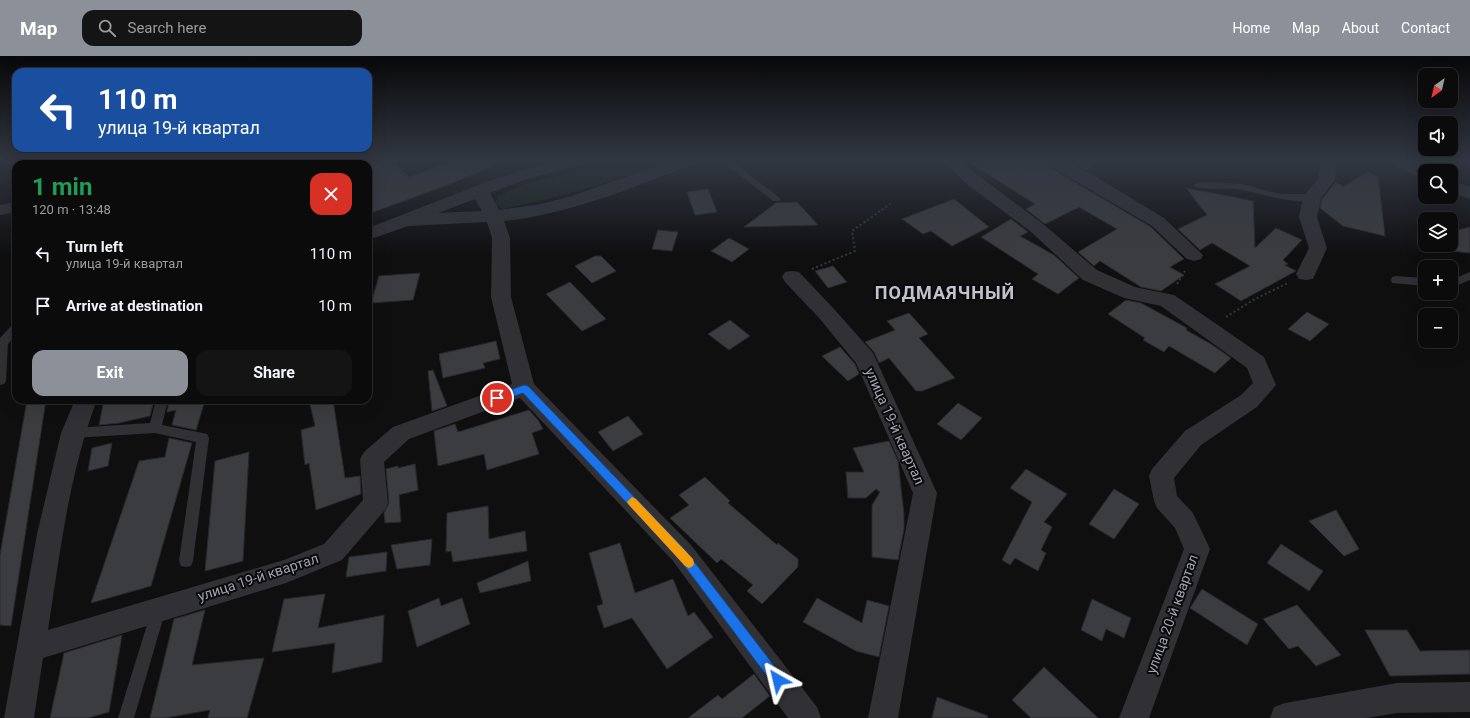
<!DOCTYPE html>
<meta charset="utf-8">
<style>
:root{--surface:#0b0b0c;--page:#141415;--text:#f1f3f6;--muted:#9a9b9d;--line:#2b2b2d;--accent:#8c9099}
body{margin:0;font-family:Roboto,sans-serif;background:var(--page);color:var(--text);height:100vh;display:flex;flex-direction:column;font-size:15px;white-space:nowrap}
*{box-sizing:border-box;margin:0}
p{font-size:13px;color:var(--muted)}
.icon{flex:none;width:22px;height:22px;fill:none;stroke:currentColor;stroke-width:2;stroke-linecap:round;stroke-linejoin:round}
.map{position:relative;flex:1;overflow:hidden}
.sheet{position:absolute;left:12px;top:104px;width:360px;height:244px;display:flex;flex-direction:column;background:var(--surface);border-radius:12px;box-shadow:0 4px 16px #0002,0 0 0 1px var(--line)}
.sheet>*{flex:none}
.hud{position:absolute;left:12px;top:12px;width:360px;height:84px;border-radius:12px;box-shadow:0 4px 16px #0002,0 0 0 1px var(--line);background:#1a4fa0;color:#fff;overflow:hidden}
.needle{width:26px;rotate:214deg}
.fabs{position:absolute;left:1418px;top:12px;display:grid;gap:8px}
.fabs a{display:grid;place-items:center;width:40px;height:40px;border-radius:8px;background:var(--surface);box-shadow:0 4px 16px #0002,0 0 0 1px var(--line);font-size:20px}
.pin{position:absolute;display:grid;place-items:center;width:34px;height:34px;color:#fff;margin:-17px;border:2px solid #fff;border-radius:50%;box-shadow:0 1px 4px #0007}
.me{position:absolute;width:44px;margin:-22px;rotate:323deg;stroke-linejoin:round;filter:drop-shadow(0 0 3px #0008)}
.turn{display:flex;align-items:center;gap:14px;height:84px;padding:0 20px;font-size:18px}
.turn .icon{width:52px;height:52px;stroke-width:2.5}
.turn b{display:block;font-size:28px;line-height:34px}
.round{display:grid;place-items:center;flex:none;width:42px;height:42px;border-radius:12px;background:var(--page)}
.head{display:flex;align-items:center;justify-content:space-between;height:68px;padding:0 20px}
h1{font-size:24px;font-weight:700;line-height:30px;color:#1e9e55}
.button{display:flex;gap:8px;margin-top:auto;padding:8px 20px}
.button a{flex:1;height:46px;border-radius:12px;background:var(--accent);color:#fff;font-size:16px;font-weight:700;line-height:46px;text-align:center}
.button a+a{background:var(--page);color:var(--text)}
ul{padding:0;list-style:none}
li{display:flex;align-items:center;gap:12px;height:52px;padding:0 20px}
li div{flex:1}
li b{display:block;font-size:15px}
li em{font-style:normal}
header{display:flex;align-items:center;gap:24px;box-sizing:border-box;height:56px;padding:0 20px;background:var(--accent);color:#fff}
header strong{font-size:19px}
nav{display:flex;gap:22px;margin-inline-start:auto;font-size:14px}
.search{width:280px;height:36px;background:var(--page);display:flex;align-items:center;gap:10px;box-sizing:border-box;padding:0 14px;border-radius:12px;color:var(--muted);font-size:15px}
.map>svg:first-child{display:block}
.green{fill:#1b231c}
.building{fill:#3b3c40;stroke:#29292c}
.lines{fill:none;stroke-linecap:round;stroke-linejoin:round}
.path{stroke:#35373c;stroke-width:2;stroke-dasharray:2 2.5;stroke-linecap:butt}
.service{fill:#303035;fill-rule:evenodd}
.minor{fill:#303035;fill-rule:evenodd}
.route{fill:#1a73e8;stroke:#114b97}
.slow{fill:#f59e0b}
.labels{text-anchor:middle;stroke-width:4;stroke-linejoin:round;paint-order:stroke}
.street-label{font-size:14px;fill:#9fa4b2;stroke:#0a0a0b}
.district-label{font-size:18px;font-weight:bold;letter-spacing:1px;fill:#c0c3ce;stroke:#0a0a0b}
</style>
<header>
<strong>Map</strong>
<div class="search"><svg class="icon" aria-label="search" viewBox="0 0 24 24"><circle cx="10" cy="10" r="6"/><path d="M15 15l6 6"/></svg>Search here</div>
<nav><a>Home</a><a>Map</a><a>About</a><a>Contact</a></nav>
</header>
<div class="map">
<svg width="1470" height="662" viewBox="0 0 1470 662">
<rect width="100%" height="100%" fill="#0f0f10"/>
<path class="green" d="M620,105H665C611,127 559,141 503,153L494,149L498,140L523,129Z"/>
<g class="building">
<polygon points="373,105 393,105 409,121 452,105 504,105 450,128 368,158 368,108 366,108"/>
<polygon points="967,105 1045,105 1047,110 1151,171 1184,203 1170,211 1184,219 1161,235 1141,231 1100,205 1094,210 1078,196 1117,173 1079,151 1045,168 1026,153 1035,148"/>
<polygon points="1071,105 1098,105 1086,114"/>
<polygon points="1368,116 1378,121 1385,180 1343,170 1320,152 1322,143 1336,126 1343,131"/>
<polygon points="1186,132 1253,145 1255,192 1276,172 1302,184 1283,204 1288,208 1285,209 1296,215 1241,245 1215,228 1250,210 1212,187 1200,194 1178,173 1207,159"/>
<polygon points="708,133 717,156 695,159 687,136"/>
<polygon points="954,143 989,171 952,190 931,175 923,178 902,163"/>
<polygon points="797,146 818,169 744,171 776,147"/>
<polygon points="1011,163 1028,176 1020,180 1054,199 1079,222 1058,238 1032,223 1038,218 981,181"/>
<polygon points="1470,171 1470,197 1451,195 1451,176"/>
<polygon points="658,174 678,176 672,195 652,193"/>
<polygon points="729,182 749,193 732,206 711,195"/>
<polygon points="595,200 601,200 616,215 592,227 575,210"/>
<polygon points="833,210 847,226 828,232 815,215"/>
<polygon points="420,217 413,244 371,247 379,220"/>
<polygon points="570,226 606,263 582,275 546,238"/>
<polygon points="1126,244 1141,247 1187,272 1186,274 1211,288 1231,302 1215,317 1169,290 1164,296 1143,284 1145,282 1108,258"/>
<polygon points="1307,256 1329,268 1310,285 1288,273"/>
<polygon points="909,257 928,278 919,282 955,322 922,335 916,335 889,302 879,307 874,296 865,286 895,274 887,265"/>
<polygon points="730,264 750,280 729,294 708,278"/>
<polygon points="496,285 500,303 483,307 485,312 443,322 439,298"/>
<polygon points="840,291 855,308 859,318 848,325 822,300"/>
<polygon points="433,314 447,350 432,355 428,315"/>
<polygon points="27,344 46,344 11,570 0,569 0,499"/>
<polygon points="104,344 154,344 150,360 119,367 99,369"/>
<polygon points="169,344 205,344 196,374 172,369 176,354 167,356"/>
<polygon points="309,344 333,344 345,422 360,420 361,438 316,454 309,407 305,409 301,374 315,370"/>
<polygon points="958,347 982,362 961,384 937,368"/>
<polygon points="529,354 538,364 543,373 532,377 539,398 487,414 484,398 438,410 434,375 455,368 458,376"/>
<polygon points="628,360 643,378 613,395 598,376"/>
<polygon points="169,382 192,387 151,530 91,547 139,405 165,401"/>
<polygon points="889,385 898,405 904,458 904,473 898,504 872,501 872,449 880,436 876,433 866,442 848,442 846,416 864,416 853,392"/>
<polygon points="112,387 108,410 88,415 92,392"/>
<polygon points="249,396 243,505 205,515 215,405"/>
<polygon points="415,408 418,434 399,439 401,466 385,467 384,457 389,447 386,413 398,410 398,412"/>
<polygon points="1026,413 1067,438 1044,466 1052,471 1041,494 1046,497 1038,515 1015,502 1010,509 1002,504 1032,446 1010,432"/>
<polygon points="705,421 730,445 728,447 777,489 778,487 798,503 798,511 762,548 747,535 753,529 721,503 717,507 670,462 689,449 679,439"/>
<polygon points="1114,433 1139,448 1114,483 1089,468"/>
<polygon points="488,450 489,483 525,475 527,495 453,506 451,495 446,496 447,457"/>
<polygon points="1336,454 1359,493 1344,500 1309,465"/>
<polygon points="432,483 430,509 397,513 391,489"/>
<polygon points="620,487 635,537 673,523 688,560 694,556 713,581 667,613 632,562 604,572 597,550 603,548 589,497"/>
<polygon points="1281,488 1323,515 1309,535 1267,507"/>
<polygon points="387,496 386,515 346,521 349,501"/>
<polygon points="528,505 531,525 480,537 477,527"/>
<polygon points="1202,533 1258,568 1247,589 1190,552"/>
<polygon points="325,538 318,572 384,559 382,606 332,617 335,587 272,596 284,543"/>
<polygon points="439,542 441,550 462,542 470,568 417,591 408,555"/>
<polygon points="817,542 862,567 867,544 889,550 879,601 856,595 803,566"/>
<polygon points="1092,543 1131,562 1124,582 1106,573 1102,585 1081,574"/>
<polygon points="1297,549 1341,599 1316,610 1298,590 1289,593 1263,563"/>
<polygon points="205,554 192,609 264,602 247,662 208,662 210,654 165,662 150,662 174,563"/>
<polygon points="1365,574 1407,574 1420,595 1470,594 1470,618 1390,620"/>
<polygon points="122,579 109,656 88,662 50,662 64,597"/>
<polygon points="1044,611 1098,662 1031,662 1012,644"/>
<polygon points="754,618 770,640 742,662 688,662 718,639 722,643"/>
<polygon points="937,641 988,660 987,662 932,662"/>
</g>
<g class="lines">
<g class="path">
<polyline points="812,213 855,195 852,175 893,146"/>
<polyline points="1177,228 1185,215"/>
<polyline points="1226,261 1255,243 1288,227"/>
</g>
<g class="service">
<polygon points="311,105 320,105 320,108 310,108"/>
<polygon points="332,105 344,105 341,108 329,108"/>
<polygon points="722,105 732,105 781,143 779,145 773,145"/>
<path d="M1199,126L1242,128L1279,138H1312L1317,141C1306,153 1256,136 1242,134C1227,131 1211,135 1196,131L1194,129Z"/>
<polygon points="1470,216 1470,224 1451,232 1451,224"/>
<polygon points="1396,220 1425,222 1425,230 1392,227 1391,224 1392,221"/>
<polygon points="16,268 16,279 8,288 6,325 4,328 0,329 0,282 12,269"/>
<polygon points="156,344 168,344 162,369 203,377 207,378 209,382 193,505 191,510 186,511 181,510 179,505 196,386 155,377 73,382 69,381 67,377 69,373 73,372 150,367"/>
<polygon points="159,546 164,548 166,553 134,662 118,662 152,553 154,548"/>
</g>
<g class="minor">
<polygon points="184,105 206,105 204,108 182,108"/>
<path d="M553,105H582L580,109L527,123L490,137L499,154L541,148L572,140L670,105H694L692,109C632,132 569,158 504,165L510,182L511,241L534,328L691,489L817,651L821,662H788L673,505L520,342L409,383L384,406L388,447L385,454L342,504L286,527L43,602L34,662H4L37,478L61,377L75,344H97C69,417 60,497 48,574L284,504L324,488L363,444L360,403L364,396L393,371L512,328L491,241L492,182L487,166L408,170L368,184V172L489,125ZM475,143L482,155L438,157Z"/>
<polygon points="943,105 961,105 980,121 1042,167 1097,214 1135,231 1174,239 1215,267 1264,301 1276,329 1257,351 1201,389 1174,422 1177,440 1193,457 1210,493 1149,662 1119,662 1184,493 1175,472 1157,452 1154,445 1149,420 1152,413 1185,375 1241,339 1253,327 1247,312 1161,250 1124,242 1083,224 1030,175 968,129"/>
<polygon points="1046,105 1067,105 1091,118 1164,162 1203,199 1201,203 1194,205 1187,203 1152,170 1048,109"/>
<polygon points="1321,105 1337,105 1335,124 1321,142 1317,161 1327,192 1313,223 1306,224 1299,223 1296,218 1309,192 1299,161 1303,141 1318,123"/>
<polygon points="1388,105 1410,105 1431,115 1425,115 1425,123 1390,109"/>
<polygon points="1451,124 1470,131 1470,143 1451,136"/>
<polygon points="16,146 16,156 0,159 0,149"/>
<polygon points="792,215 799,216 834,253 873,297 937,437 898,662 868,662 913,437 856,307 820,263 785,226 782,221 785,216"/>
<polygon points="1470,626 1470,656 1397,657 1367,662 1270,662 1274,651 1285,647 1397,627"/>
</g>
</g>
<linearGradient id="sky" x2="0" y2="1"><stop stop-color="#080809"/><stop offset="0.53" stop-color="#313742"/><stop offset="1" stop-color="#313742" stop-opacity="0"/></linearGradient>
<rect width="1470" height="198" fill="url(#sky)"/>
<polygon class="route" points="524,329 528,330 685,494 782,620 784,624 782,628 778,630 773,628 678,501 523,337 497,346 492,342 494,340"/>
<polygon class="slow" points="632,441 636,443 693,503 694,507 693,510 689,512 685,510 629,449 627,446"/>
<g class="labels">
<g class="street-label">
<text transform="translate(895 370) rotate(66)" y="5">улица 19-й квартал</text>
<text transform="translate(258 521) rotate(-18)" y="5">улица 19-й квартал</text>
<text transform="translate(1172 558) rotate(-70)" y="5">улица 20-й квартал</text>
</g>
<g class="district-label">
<text x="945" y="243">ПОДМАЯЧНЫЙ</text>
</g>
</g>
</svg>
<div class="fabs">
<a><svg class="needle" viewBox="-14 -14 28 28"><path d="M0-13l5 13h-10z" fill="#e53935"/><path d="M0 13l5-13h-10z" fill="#9a9b9d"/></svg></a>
<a><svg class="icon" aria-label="sound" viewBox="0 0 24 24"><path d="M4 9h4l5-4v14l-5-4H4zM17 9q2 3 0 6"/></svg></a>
<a><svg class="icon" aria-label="search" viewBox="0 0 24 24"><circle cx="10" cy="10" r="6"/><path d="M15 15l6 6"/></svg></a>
<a><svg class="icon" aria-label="layers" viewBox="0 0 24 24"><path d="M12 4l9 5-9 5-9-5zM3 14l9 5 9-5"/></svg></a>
<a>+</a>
<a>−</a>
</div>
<div class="pin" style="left:497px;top:342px;background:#d93025"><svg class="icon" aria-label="arrive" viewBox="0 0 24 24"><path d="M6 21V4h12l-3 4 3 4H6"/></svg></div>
<svg class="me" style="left:778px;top:624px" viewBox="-20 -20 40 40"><path d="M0-17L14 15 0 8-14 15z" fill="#1a73e8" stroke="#fff" stroke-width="4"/></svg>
<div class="hud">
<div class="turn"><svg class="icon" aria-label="left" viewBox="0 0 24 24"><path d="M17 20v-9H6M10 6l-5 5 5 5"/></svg><div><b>110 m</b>улица 19-й квартал</div></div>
</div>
<section class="sheet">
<div class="head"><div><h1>1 min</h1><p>120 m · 13:48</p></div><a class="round" style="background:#d93025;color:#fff"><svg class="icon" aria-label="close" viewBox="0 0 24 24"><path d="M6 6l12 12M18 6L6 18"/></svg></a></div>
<ul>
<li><svg class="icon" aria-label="left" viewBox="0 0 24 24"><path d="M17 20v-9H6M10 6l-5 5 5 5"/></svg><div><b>Turn left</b><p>улица 19-й квартал</p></div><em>110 m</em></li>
<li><svg class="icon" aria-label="arrive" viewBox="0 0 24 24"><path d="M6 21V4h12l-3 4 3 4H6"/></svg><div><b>Arrive at destination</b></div><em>10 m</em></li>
</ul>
<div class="button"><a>Exit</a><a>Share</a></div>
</section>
</div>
